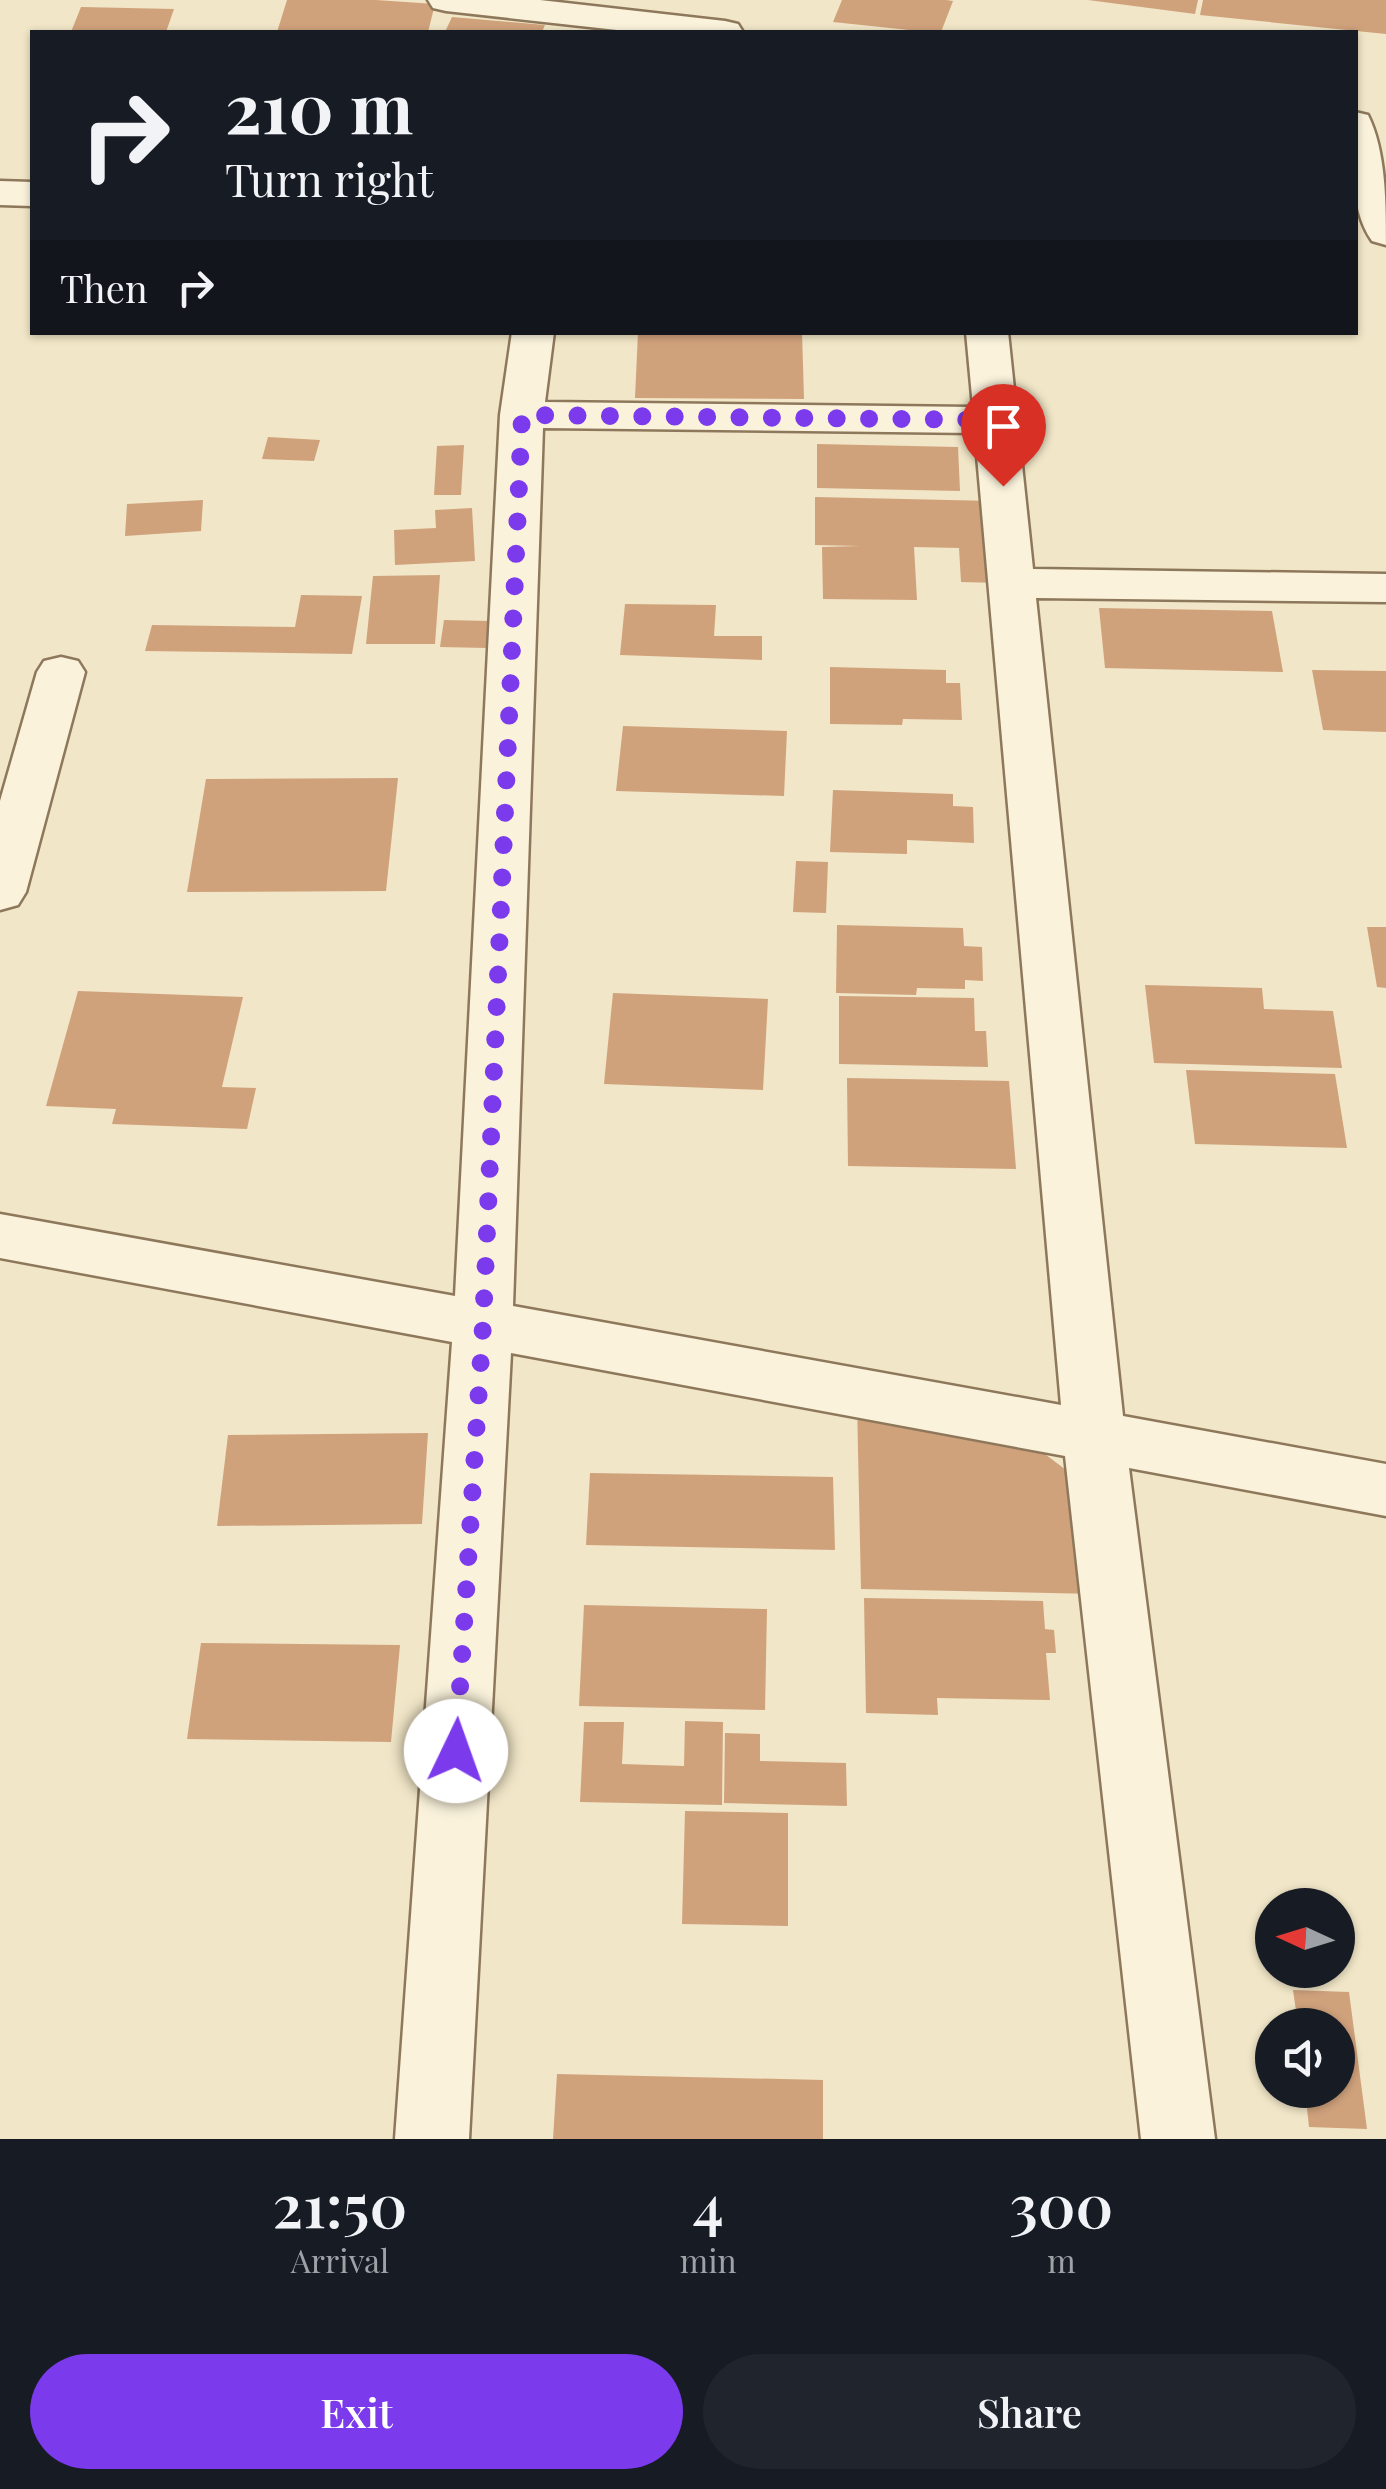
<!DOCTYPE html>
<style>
:root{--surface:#171b24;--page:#20242c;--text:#f1f3f6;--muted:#9ea1a6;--accent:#7c3aed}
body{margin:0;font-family:"Playfair Display",serif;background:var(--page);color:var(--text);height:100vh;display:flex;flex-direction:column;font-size:38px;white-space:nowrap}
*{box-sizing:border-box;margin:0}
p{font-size:32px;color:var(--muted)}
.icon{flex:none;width:55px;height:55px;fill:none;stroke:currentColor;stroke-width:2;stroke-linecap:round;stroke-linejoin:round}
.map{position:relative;height:2139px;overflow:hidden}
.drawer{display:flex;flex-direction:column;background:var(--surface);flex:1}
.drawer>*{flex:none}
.hud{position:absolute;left:30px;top:30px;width:1328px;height:305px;border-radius:0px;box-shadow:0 2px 8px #0004;background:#171b24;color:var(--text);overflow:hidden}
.needle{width:65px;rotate:274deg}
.buttons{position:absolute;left:1255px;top:1888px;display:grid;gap:20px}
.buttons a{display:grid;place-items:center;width:100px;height:100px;border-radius:50%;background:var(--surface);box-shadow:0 2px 8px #0004;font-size:50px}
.pin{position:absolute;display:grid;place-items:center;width:85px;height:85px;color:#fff;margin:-102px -42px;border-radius:50% 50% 50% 0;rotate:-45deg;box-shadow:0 0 10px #0007}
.pin .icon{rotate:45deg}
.me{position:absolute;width:110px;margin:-55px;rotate:3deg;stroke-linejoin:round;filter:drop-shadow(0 0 8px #0008)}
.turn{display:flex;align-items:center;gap:35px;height:210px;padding:0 30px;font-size:45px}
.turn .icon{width:130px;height:130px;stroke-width:2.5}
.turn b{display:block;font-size:70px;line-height:85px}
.then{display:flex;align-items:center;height:95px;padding:0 30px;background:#0003;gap:20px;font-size:38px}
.eta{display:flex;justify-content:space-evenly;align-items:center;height:170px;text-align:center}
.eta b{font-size:60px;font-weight:600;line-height:70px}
.primary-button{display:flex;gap:20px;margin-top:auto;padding:20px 30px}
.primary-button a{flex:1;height:115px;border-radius:60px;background:var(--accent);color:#fff;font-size:40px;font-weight:600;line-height:115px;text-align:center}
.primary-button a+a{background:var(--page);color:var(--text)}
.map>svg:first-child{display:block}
.building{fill:#d0a27c}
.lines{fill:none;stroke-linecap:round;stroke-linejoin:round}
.street-casing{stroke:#8e785b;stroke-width:5}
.street{fill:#faf2db;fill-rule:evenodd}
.route{stroke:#7c3aed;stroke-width:18;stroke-dasharray:0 32.4}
</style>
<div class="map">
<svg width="1386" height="2139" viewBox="0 0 1386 2139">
<rect width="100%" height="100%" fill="#f1e6c7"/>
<g class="building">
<polygon points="287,0 376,0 435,4 428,32 277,32"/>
<polygon points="842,0 946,0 953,1 941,32 928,32 833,22"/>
<polygon points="1088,0 1198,0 1195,14"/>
<polygon points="1203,0 1386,0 1386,34 1200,15"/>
<polygon points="81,7 174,9 166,32 71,32"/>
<polygon points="452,17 545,25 542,32 445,32"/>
<polygon points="638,332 802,332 804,399 635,398"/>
<polygon points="268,437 320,440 314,461 262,459"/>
<polygon points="817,444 958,447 960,491 817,488"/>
<polygon points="464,445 461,495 434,495 437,446"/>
<polygon points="815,497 993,501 1000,583 961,582 959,548 914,547 917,600 823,599 822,547 860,546 815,545"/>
<polygon points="203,500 201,531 125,536 127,504"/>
<polygon points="472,508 475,561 395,565 394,530 436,528 435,510"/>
<polygon points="440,575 435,644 366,644 373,576"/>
<polygon points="301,595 362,596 352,654 145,651 152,625 295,627"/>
<polygon points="625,604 716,605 714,636 762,636 762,660 620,655"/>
<polygon points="1099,608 1272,611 1283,672 1105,668"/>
<polygon points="444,620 490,621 487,648 440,647"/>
<polygon points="830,667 946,670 946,683 960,683 962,720 903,719 902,725 830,724"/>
<polygon points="1312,670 1386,671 1386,732 1323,730"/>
<polygon points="623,726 787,731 784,796 616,791"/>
<polygon points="398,778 386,891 187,892 206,779"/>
<polygon points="833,790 953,794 953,806 973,807 974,843 907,840 907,854 830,852"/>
<polygon points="796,861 828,862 826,913 793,912"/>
<polygon points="837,925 963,928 964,946 982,947 983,981 965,980 965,989 917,988 916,995 836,993"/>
<polygon points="1367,927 1386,927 1386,988 1377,987"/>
<polygon points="1145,985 1262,988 1264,1009 1333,1011 1342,1068 1154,1063"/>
<polygon points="78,991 243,997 222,1087 256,1088 247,1129 112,1124 116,1109 46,1106"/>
<polygon points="613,993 768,999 763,1090 604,1084"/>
<polygon points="839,996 974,998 975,1031 986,1031 988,1067 839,1064"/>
<polygon points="1186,1070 1335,1074 1347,1148 1195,1144"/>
<polygon points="847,1078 1009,1081 1016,1169 848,1166"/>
<polygon points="857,1403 1017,1433 1078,1479 1095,1594 861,1589"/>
<polygon points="428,1433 422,1524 217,1526 228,1435"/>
<polygon points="590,1473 833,1477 835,1550 586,1545"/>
<polygon points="864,1598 1043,1601 1045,1629 1054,1630 1056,1653 1046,1653 1050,1700 937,1698 938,1715 866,1713"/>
<polygon points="584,1605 767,1609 765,1710 579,1706"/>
<polygon points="201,1643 400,1645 391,1742 187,1739"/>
<polygon points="685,1721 723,1722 722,1805 580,1802 584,1722 624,1722 622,1764 684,1766"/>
<polygon points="725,1733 760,1734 760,1761 846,1763 847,1806 724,1803"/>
<polygon points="685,1811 788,1813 788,1926 682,1924"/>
<polygon points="1293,1990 1349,1992 1367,2129 1309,2127 1305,2090 1338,2090 1338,2025 1298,2025"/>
<polygon points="557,2074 823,2080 823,2139 553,2139"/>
</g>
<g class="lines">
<g class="street-casing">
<g id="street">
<polygon points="428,0 540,0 725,21 738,24 743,32 635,32 446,11 433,8"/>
<path d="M1355,112L1368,115C1386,151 1386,203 1386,245L1372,241C1347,206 1355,153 1355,112Z"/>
<polygon points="0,181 32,182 32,206 0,205"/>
<path d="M512,332H554L545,402L973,407L966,332H1008L1033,569L1386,574V602L1036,598L1123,1416L1386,1464V1516L1129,1468L1215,2139H1141L1065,1456L511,1353L469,2139H395L452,1342L0,1258V1214L455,1296L500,415ZM543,428L975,433L1061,1405L513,1306Z"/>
<polygon points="61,657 78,661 85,672 26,892 18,905 0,910 0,801 37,672 44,661"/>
</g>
</g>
<use href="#street" class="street"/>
</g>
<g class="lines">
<polyline class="route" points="456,1751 483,1325 522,415 996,420 1003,486"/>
</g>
</svg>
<div class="buttons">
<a><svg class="needle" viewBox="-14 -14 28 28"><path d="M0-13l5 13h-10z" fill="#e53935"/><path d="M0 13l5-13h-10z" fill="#9ea1a6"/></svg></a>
<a><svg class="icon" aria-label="sound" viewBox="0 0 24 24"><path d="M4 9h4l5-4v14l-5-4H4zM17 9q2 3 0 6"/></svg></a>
</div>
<div class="pin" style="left:1003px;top:486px;background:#d93025"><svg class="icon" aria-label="arrive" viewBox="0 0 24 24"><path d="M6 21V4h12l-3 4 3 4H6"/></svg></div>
<svg class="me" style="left:456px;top:1751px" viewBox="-20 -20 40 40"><circle r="19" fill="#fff"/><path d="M0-13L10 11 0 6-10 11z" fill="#7c3aed"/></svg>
<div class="hud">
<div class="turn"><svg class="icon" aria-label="right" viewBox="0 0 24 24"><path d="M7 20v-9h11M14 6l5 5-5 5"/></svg><div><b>210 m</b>Turn right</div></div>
<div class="then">Then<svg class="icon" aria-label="right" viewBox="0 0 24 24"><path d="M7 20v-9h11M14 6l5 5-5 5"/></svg></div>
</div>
</div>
<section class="drawer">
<div class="eta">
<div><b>21:50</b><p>Arrival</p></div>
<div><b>4</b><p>min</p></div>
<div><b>300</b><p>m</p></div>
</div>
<div class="primary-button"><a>Exit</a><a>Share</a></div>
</section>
